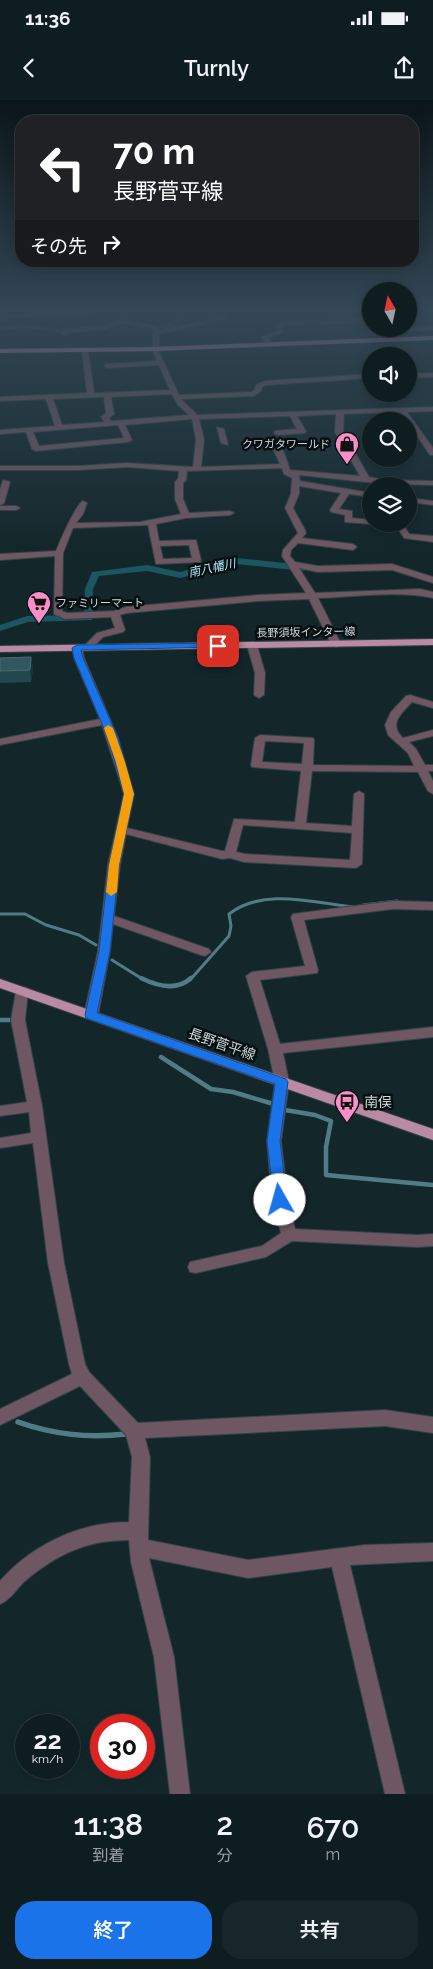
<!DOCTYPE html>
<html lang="ja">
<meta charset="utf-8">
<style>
:root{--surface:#0e1d20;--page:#172629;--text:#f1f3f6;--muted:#9ba2a5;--line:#2e3b3e;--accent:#1a73e8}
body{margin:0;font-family:Raleway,"Noto Sans JP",sans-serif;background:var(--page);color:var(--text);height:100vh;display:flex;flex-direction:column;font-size:19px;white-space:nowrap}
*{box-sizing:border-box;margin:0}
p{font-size:16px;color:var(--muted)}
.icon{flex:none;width:28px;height:28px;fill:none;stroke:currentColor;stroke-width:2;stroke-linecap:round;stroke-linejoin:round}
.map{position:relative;height:1694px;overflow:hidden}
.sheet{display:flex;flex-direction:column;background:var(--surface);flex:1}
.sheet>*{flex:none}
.guide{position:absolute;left:15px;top:15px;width:404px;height:152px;border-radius:20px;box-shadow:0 2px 12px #0003,0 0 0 1px var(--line);background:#202124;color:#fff;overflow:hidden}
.needle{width:32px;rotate:351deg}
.controls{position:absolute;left:362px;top:182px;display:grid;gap:10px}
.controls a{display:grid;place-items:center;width:55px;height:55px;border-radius:50%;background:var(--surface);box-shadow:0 2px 12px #0003,0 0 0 1px var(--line);font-size:25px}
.speed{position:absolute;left:15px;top:1614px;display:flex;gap:10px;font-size:25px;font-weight:700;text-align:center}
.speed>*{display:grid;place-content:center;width:65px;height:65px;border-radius:50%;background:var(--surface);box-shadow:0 2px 12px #0003,0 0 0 1px var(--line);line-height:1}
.speed small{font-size:12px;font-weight:400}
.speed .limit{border:8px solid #d22;background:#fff;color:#111}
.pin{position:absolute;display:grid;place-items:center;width:42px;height:42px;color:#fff;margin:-21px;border-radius:10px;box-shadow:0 2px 8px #0006}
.me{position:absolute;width:55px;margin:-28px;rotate:353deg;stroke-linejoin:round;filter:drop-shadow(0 0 4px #0008)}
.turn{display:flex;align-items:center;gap:18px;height:105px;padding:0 15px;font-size:22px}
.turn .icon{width:65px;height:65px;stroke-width:2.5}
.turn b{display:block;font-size:35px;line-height:42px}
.then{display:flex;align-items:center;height:48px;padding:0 15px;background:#0003;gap:10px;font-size:19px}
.eta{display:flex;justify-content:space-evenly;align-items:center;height:85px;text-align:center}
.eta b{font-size:30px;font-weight:600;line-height:35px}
.action{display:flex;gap:10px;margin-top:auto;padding:10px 15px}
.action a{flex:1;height:58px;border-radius:20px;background:var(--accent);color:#fff;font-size:20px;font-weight:600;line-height:58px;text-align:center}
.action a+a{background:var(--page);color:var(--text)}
.status{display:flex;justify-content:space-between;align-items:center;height:35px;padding:0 25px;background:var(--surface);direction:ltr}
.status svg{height:14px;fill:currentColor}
header{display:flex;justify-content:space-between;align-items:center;height:65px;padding:0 15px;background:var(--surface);font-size:22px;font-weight:600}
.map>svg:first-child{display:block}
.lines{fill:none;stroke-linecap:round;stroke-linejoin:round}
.stream-far3{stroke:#507d85;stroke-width:2}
.stream-far2{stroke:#507d85;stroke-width:3}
.stream-far1{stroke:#507d85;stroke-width:4.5}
.stream{stroke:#507d85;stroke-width:5.5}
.canal{fill:#1b5661;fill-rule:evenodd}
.minor-casing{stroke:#314347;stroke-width:2}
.major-casing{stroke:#314347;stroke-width:2}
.highway-casing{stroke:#314347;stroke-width:1}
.minor{fill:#6e5762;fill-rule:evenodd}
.major{fill:#b98aa1;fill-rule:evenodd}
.highway{fill:#d79eba;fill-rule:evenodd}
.wall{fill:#21484f}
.shaded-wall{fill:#14343b}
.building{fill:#33575e;stroke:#4b6c72}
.route{fill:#1a73e8;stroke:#114b97}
.slow{fill:#f59e0b}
.labels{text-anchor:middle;stroke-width:5;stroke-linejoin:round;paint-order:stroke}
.far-poi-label{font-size:11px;fill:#ccd8da;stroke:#060e10;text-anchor:end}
.far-street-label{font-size:11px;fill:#ccd8da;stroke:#060e10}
.far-water-label{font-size:12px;font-style:italic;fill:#aeebf9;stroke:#060e10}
.street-label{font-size:14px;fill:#ccd8da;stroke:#060e10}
.poi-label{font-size:14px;fill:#ccd8da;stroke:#060e10;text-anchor:start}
</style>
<div class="status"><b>11:36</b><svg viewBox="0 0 49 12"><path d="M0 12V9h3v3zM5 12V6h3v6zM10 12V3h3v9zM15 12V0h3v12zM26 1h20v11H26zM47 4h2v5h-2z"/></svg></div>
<header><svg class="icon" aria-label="back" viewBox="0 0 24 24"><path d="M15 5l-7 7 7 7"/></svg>Turnly<svg class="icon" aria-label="share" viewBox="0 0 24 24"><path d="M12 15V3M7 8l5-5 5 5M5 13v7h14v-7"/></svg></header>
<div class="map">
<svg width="433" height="1694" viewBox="0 0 433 1694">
<rect width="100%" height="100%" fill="#13272b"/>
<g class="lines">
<g class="stream-far3">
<polyline points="260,210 291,210"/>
<polyline points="231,212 243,210"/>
</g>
<g class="stream-far2">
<polyline points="363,805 397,801"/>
<polyline points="0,814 25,814 46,825 79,835 96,845"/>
<polyline points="112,860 144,880"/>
<path d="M190,880L229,836L231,826L229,814C264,787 314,803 354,807"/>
</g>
<g class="stream-far1">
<path d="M141,878C157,886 177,891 191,878"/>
<polyline points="0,920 9,920"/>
<polyline points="161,957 211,989 233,992 270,1003"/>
<polyline points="285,1010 315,1015 331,1021 326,1047 326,1075 433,1085"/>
</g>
<path class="stream" d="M18,1322C55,1335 88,1338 126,1334"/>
<g class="canal">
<path d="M187,210H194C173,230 159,235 131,226C127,224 124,225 120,223C131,217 143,229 155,227C167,226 177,217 187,210Z"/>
<polygon points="22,224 68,230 79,228 82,230 68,234 22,228 0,231 0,227"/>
<polygon points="236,458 304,465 308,468 304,471 236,464 180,478 147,471 99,476 93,489 92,520 28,522 0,531 0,525 27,516 84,515 85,489 92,472 147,465 180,472"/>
</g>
<g class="minor-casing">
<g id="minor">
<polygon points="71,210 100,210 97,212 0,219 0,215"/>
<path d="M226,210H232L227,219L159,234V252L179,295L252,292L255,289L256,285L265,281L371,274V278L266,285L262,287L261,291L254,296L181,299L197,315L433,307V311L407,312L433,348V355H430L409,324V321H407L400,312L344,314L343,332L369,377L385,380L433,381V385L385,384L299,375L300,381L371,393V397L349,394L339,409L352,411V418L371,420V424H374H371L345,422V415L331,412L330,410L341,393L299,386V394L293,408L305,430L306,433L302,438L353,444L357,447L353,450L298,443L291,450L290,456L295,462L318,466L392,464L433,477V483L392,470L318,472L299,468L315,493L420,489L433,492V498C398,490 354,497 318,498L341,544L336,547L331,544L309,499L258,501L127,513L120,515L125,530L123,532L103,537L90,550H84V546L97,533L115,528L111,517L65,519L54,514L55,456L0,460V454L56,451C60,441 76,404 83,401L87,403L83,414L76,423L140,422L181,414L175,399V382L178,379L179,371L127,367L78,370H0V366H78L127,363L193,367L196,340L192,319L125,325L132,340L128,342L36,351L32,349L26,332L0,334V330L55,326L46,299L0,301V297L87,293L82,250L85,248L88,250L94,293L170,290L159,265L107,268L104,266L107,264L157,261L153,252V229L125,223L105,229L68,233L64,235L61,233L66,229L104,225L125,219L158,227L159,230L218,218L223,217ZM172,294L178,305L189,315L111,321L109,318L114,314L111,297ZM104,297L106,313L101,317L105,322L62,325L53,299ZM336,314L335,332L360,376L290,370C285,357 283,339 266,340C261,340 255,340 250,343L254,345L271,344L280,364L201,367L204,340L199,319L290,316L297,329L275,331L274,333L278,335L305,333L306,331L297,316ZM118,325L124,338L39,346L33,332ZM282,368L284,374L292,378L291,394L285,408L298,433L283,450L282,456L306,493L258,495L126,507L114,511L67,513L62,511L63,453L73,428L148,425L156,464L200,462L201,460L196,440L159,441L156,424L186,418L230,415L234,413L230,411L189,413L183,399V383L186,380L187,371ZM189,445L192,458L163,459L160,446Z"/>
<polygon points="409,210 415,210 420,220 409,221 409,217 414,217"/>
<polygon points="371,218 371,222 282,226 282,233 268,238 271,244 268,246 261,237 277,231 276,224 279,222"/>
<polygon points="433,226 433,230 370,233 367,231 370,229"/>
<polygon points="433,273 433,277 409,278 409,274"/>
<polygon points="217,327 224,329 228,345 221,343"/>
<polygon points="3,380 10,382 4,403 0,405 0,389"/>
<polygon points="409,398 433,401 433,405 409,402"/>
<polygon points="0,406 16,406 20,408 16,410 0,410"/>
<polygon points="384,424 403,424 409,434 433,436 433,442 404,438 397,427"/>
<polygon points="252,542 257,545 265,573 264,595 259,598 254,595 255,573 247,545"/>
<path d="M77,545L82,548L84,558L118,638L134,694L127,728L222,751H225L234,719L295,722L301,671L252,667L251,665L255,638L260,635L313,638L314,640L313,665L414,666L408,653L388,635L385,625L391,612L406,596L410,595L433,602V608L412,602C401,614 388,624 403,638L433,630V636L409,642L416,649L425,665H433V671H428L433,681V694L428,691L418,672L312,671L306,723L352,726L354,694L359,691L364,694L362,764L356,768L244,762L230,758L222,759L126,734L120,765L114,816L209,849L211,852L205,856L201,855L113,824L110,851L98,915L96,918H86L84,915L98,851L108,765L124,694L102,625L0,645V639L100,619L74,558L72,548ZM265,641L304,643L302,664L262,662ZM243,725L352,733L350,760L245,754L236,752Z"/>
<polygon points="393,801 433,802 433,810 393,809 304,820 318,870 317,873 260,880 280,944 433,927 433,937 283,953 289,982 281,1041 288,1100 295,1129 417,1135 433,1134 433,1146 417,1147 292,1141 266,1157 196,1173 190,1172 188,1167 190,1162 262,1146 281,1133 272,1100 267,1041 275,982 268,949 246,876 252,872 305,866 291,817 293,814"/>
<path d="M22,887L27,888L28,891L25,920L42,1006L64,1163L85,1264L89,1272L138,1323L385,1310L433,1317V1333L385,1326L145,1338L150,1357L148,1440L248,1460L365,1445L433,1443V1461L350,1465L405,1694H385L332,1467L248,1478L149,1458L174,1557L190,1694H170L154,1557L131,1462L129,1440C87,1440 57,1454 25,1481C16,1489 11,1500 0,1504V1481C33,1444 80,1422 129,1422L132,1357L126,1335L80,1286L0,1325V1309L72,1274L69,1264L48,1163L33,1043L0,1048V1038L31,1033L29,1012L0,1016V1006L27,1002L11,920L16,891L17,888Z"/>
</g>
</g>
<g class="major-casing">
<g id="major">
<polygon points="433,539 433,545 0,552 0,546"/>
<polygon points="0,879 433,1029 433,1040 0,888"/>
</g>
</g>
<g class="highway-casing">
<polygon id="highway" points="433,236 433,240 156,251 0,253 0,249 156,247"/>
</g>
<use href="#minor" class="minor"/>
<use href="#major" class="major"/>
<use href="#highway" class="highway"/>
</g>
<polygon class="wall" points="31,557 33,569 31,582 0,583 0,558"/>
<polygon class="shaded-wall" points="31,557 33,569 31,582 30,570"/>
<polygon class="building" points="31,557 30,570 0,571 0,558"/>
<linearGradient id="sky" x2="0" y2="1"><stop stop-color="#0a1518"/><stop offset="0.47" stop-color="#334755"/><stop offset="1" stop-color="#334755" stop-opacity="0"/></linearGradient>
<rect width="433" height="447" fill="url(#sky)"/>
<polygon class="route" points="218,543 222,546 221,547 81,550 83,558 118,638 134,694 119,765 110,851 97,913 286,979 288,982 280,1041 287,1100 285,1104 280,1106 276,1104 274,1100 267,1041 275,984 86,918 85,915 99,851 109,765 124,694 108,638 74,558 72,548 77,545"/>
<polygon class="slow" points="108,625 113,628 125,662 134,694 119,765 117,792 111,796 106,792 109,765 124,694 116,662 104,628"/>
<defs>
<g id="shop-pin" transform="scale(1.25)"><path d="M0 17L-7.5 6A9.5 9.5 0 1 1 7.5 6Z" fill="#fa8fc7" stroke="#060e10"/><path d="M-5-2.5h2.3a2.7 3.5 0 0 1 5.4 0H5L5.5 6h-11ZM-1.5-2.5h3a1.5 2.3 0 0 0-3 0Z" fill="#111"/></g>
<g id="supermarket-pin" transform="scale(1.25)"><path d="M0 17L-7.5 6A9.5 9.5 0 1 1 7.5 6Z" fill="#fa8fc7" stroke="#060e10"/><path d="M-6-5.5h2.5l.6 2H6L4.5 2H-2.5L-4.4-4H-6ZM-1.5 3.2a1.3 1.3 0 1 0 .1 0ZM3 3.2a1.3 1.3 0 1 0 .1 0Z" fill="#111"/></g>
<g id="bus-pin" transform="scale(1.25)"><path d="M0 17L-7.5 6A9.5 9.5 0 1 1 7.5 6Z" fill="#fa8fc7" stroke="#060e10"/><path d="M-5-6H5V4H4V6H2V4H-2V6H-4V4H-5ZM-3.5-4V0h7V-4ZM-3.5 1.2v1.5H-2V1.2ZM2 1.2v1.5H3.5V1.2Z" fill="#111"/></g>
</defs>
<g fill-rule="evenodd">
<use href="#shop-pin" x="347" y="344"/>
<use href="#supermarket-pin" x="39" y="503"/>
<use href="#bus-pin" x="347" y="1002"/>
</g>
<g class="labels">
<g class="far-poi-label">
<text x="330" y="348">クワガタワールド</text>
<text x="56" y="507" text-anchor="start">ファミリーマート</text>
</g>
<g class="far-street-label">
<text transform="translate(306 532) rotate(-1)" y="4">長野須坂インター線</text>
</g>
<g class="far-water-label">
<text transform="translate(212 468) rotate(-12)" y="4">南八幡川</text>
</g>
<g class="street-label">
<text transform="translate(222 944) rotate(19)" y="5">長野菅平線</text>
</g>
<g class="poi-label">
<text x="364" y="1007">南俣</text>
</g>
</g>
</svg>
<div class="controls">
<a><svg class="needle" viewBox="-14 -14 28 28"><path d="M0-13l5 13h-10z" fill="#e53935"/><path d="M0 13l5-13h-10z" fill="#9ba2a5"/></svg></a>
<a><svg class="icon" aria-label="sound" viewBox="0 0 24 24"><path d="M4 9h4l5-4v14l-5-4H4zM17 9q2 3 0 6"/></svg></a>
<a><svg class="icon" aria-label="search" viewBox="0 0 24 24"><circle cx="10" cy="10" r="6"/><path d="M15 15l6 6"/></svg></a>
<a><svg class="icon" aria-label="layers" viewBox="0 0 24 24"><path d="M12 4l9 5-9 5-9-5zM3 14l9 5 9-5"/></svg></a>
</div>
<div class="speed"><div>22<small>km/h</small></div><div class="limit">30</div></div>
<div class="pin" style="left:218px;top:546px;background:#d93025"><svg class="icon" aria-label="arrive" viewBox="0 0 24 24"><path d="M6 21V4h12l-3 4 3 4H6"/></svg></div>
<svg class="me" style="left:280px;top:1100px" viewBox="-20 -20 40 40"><circle r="19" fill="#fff"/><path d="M0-13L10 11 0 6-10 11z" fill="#1a73e8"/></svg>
<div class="guide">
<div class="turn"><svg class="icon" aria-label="left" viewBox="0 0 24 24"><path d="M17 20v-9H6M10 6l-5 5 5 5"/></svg><div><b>70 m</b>長野菅平線</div></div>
<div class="then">その先<svg class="icon" aria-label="right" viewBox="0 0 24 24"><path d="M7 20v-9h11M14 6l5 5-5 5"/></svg></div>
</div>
</div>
<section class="sheet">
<div class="eta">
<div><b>11:38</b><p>到着</p></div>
<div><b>2</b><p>分</p></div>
<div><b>670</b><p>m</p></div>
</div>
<div class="action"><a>終了</a><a>共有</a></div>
</section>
